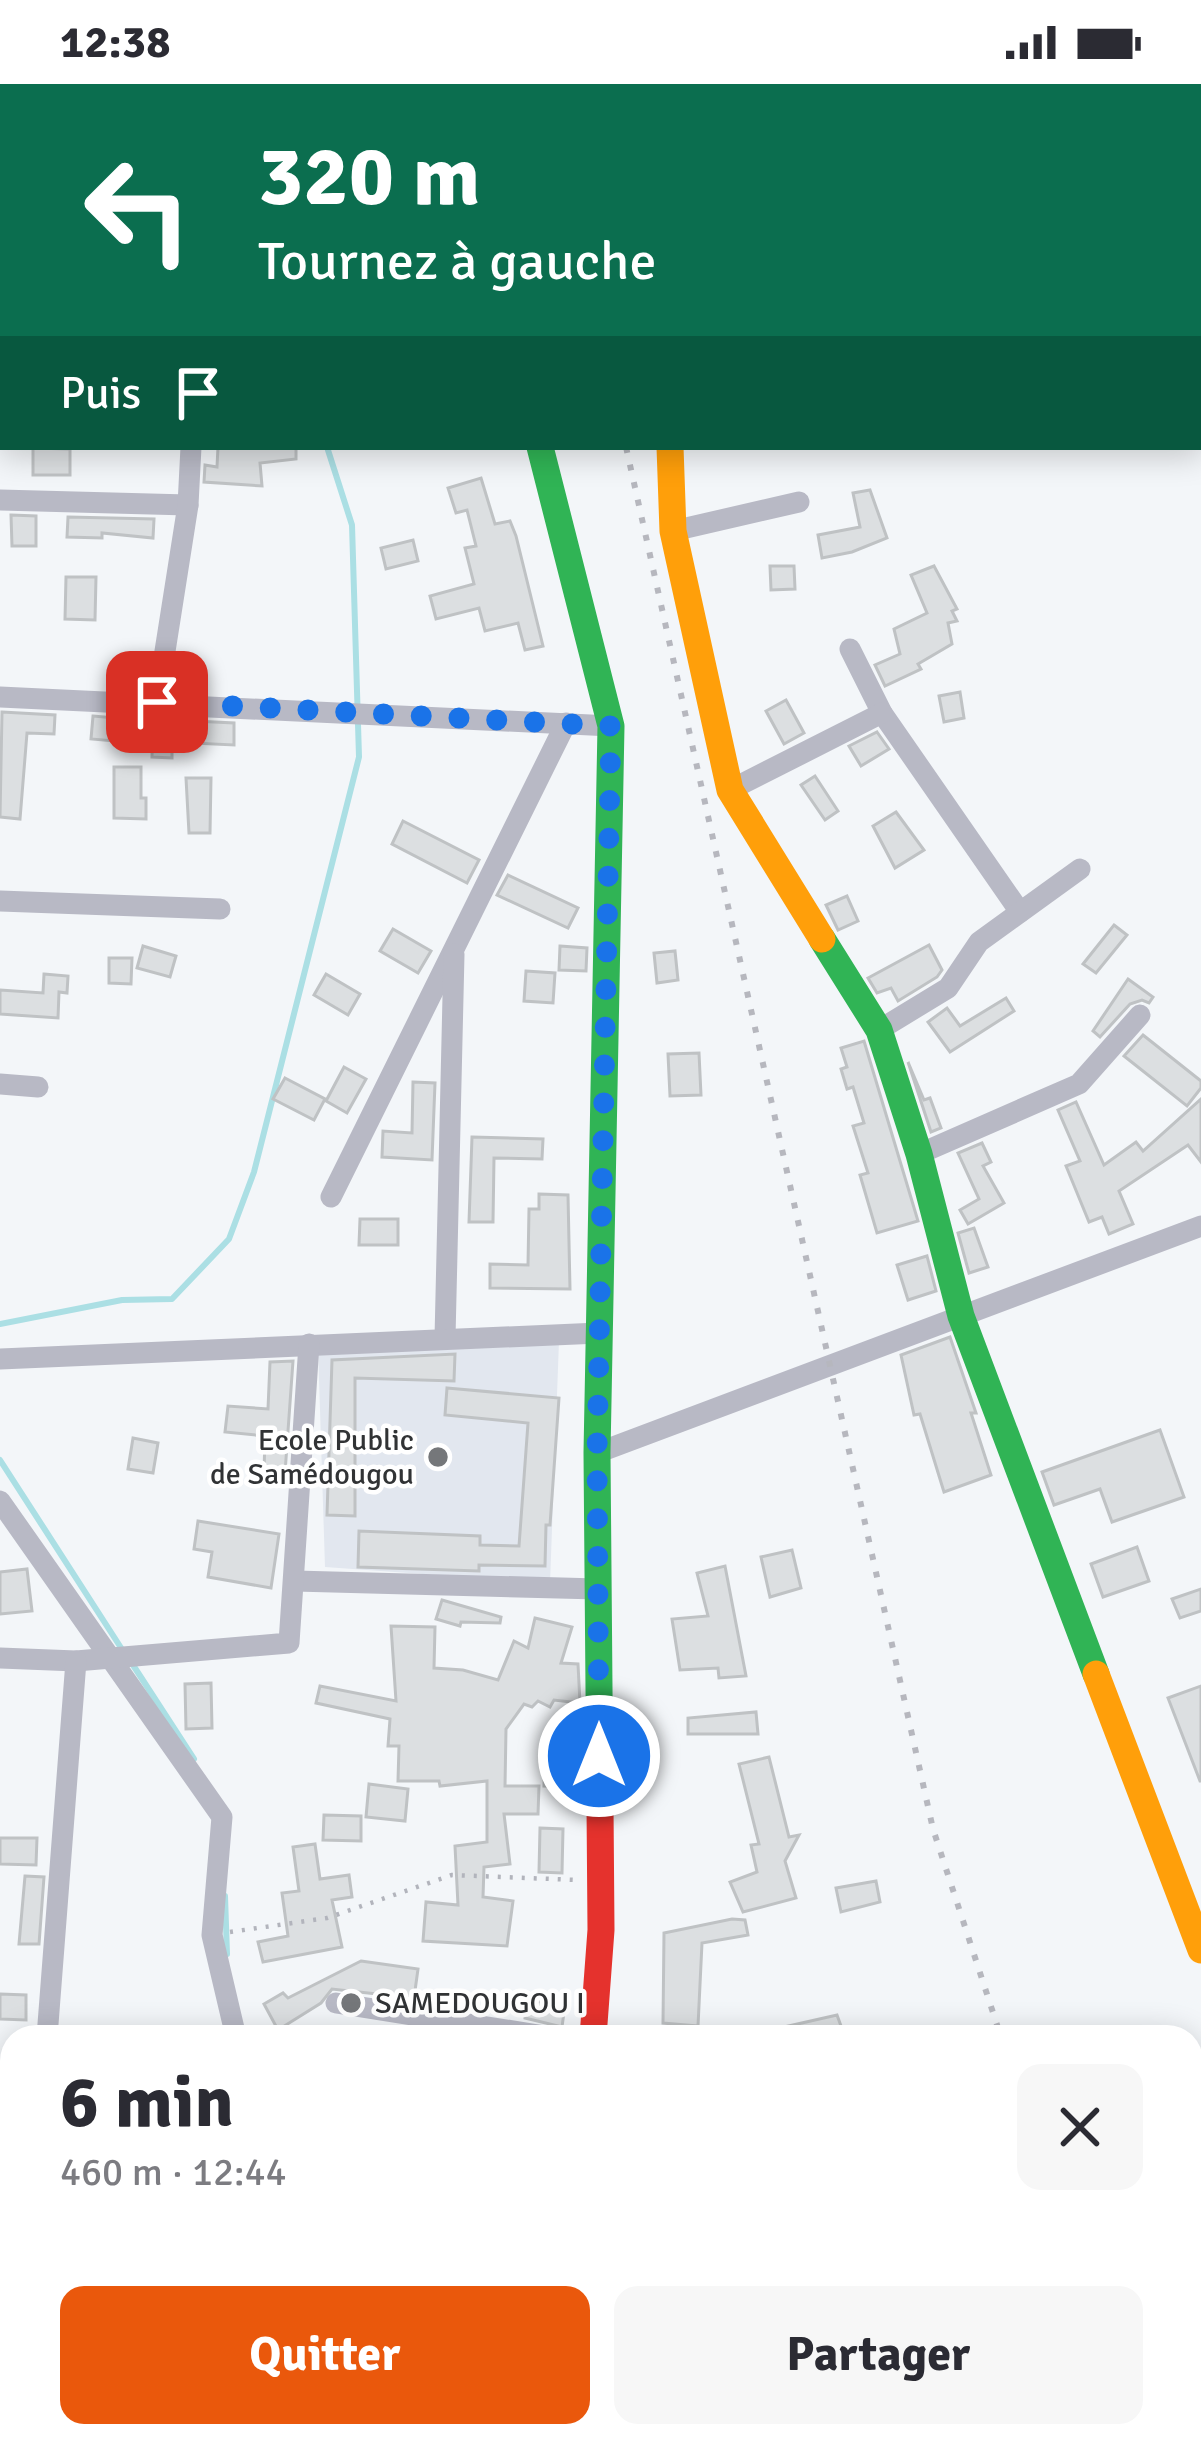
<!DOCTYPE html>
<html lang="fr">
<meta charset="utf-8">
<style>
:root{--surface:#fff;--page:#f7f7f7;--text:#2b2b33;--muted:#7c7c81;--accent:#ea580c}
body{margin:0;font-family:Signika,sans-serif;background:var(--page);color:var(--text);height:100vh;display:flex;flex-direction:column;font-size:45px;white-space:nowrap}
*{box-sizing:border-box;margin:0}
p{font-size:39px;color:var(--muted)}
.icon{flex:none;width:66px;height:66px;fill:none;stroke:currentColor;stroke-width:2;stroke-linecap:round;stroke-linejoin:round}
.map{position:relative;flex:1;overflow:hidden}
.drawer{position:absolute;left:0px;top:1941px;width:1203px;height:423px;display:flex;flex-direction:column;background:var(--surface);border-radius:36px 36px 0 0;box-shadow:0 6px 30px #0003}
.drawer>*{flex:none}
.top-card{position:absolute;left:0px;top:0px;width:1203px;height:366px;box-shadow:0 6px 30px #0003;background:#0b6e4f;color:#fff;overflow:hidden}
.pin{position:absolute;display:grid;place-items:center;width:102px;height:102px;color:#fff;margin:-51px;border-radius:24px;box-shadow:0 6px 18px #0006}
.me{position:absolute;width:132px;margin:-66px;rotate:0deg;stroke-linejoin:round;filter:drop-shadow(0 0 9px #0008)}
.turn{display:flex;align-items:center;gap:42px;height:252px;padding:0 60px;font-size:54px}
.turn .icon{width:156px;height:156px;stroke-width:2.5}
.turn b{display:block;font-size:84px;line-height:102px}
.then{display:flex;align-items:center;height:114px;padding:0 60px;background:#0003;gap:24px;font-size:45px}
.round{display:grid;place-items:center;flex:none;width:126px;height:126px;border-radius:24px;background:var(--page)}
.summary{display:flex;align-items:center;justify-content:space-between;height:204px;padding:0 60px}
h1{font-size:72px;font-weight:700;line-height:90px}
.button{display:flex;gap:24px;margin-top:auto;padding:24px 60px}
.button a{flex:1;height:138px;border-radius:24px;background:var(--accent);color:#fff;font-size:48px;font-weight:700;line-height:138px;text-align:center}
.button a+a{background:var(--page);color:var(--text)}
.status{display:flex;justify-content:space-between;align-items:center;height:84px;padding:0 60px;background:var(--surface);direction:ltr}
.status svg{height:33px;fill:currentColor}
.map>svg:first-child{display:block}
.built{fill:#e2e7ef}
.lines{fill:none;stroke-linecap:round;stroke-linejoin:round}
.stream{stroke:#abdfe4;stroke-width:6}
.building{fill:#dcdfe1;stroke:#bfc2c4;stroke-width:3}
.path{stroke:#b2b4bc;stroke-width:4.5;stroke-dasharray:3 9;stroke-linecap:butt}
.street{stroke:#b8b9c5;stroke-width:21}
.fast{stroke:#30b455;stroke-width:27}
.slow{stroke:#ff9f0a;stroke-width:27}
.jam{stroke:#e5322d;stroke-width:27}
.rail{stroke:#b6b7be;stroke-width:6;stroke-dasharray:6 12;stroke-linecap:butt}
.route{stroke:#1a73e8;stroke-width:21;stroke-dasharray:0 37.8}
.poi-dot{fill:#75777a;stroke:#fff;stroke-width:4.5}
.labels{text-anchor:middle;stroke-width:9;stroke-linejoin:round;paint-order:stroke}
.poi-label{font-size:30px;fill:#313335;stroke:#fff;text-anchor:end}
</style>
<div class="status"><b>12:38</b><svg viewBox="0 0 49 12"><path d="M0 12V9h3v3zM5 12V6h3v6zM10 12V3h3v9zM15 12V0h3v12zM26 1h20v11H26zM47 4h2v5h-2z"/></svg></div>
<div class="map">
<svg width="1201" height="2363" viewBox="0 0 1201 2363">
<rect width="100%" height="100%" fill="#f3f6f9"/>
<polygon class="built" points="559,1257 550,1499 325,1483 318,1263"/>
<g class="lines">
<g class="stream">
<polyline points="299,0 300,3"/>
<polyline points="0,1240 122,1216 172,1215 229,1155 254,1088 359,673 352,441 327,363"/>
<polyline points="0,1376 125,1570"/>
<polyline points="133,1581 194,1675"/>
<polyline points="225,1812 227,1870"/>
<polyline points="459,2352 468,2363"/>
</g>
</g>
<g class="building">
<polygon points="218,363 296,363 296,375 260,379 262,402 204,398 205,381 217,383"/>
<polygon points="33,364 70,365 70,391 33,391"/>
<polygon points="481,394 495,440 510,437 516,452 543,562 525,566 518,539 485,547 479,524 436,535 430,512 474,500 465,464 476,462 467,426 456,429 448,404"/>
<polygon points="870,406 887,454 852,468 822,474 818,451 860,443 853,409"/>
<polygon points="11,431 36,432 36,462 12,462"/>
<polygon points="68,433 154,435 153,454 102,449 102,454 67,453"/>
<polygon points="413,456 418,477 386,485 381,464"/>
<polygon points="770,482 794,482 795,505 771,506"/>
<polygon points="934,482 957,525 952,527 957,537 948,539 952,560 918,580 921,585 885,602 875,581 900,570 894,545 927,529 911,491"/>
<polygon points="66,493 96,493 95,536 65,535"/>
<polygon points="960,608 964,634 944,638 939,612"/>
<polygon points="786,616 804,649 784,660 766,627"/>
<polygon points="2,628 55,631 54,650 27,649 20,735 0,733"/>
<polygon points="93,632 116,634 114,657 91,655"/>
<polygon points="153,635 234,639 234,661 172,658 172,674 152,673"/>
<polygon points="877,648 889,665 861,682 849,662"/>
<polygon points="114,683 141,683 141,714 146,714 146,735 114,734"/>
<polygon points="815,692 838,727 825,736 801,701"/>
<polygon points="186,694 211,694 210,749 189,749"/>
<polygon points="896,728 924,766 895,784 873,742"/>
<polygon points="403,737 479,776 467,799 392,760"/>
<polygon points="508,791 578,824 568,844 497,811"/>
<polygon points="847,812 858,837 838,846 826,821"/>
<polygon points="1114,841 1127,851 1096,889 1083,880"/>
<polygon points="393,845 431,867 418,889 380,867"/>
<polygon points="929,861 942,886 937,893 898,917 891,904 877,909 868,894"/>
<polygon points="143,862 176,872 170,893 137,884"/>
<polygon points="560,862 587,864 586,887 559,886"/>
<polygon points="675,867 678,896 657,899 654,869"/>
<polygon points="109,874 132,874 131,900 109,899"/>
<polygon points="526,887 555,889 553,919 524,917"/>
<polygon points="44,890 68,892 67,909 59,908 58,934 0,930 0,906 43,909"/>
<polygon points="326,890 360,910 348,931 314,911"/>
<polygon points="1128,895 1153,913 1149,919 1142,916 1130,920 1100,953 1093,947"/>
<polygon points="1006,914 1014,927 950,968 928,938 947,924 960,942"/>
<polygon points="1143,951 1201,997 1201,1004 1187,1022 1124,972"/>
<polygon points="864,957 918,1137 877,1149 860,1091 868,1089 853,1042 864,1039 853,1003 847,1005 841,985 847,983 841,964"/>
<polygon points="699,969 701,1011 670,1012 668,970"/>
<polygon points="908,978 924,1016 930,1014 941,1044 931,1048"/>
<polygon points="344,983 366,995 347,1029 326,1017"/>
<polygon points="285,994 325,1015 314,1036 273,1015"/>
<polygon points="413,998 435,999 432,1076 382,1073 383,1047 412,1049"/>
<polygon points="1201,1015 1201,1078 1188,1061 1119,1107 1133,1140 1109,1150 1102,1133 1089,1138 1066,1082 1080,1077 1058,1026 1076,1018 1104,1081 1136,1058 1143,1067"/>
<polygon points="472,1053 543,1055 542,1075 494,1074 493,1138 469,1138"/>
<polygon points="982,1059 991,1078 983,1082 1004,1119 968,1140 960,1126 979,1115 958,1069"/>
<polygon points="539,1110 568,1111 570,1205 490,1204 490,1180 528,1181 529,1125 539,1125"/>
<polygon points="360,1135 398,1135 398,1161 359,1161"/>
<polygon points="974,1144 988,1183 969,1189 958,1149"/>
<polygon points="927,1172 936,1207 908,1216 897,1181"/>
<polygon points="950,1253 976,1329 971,1329 991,1391 944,1408 920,1330 914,1331 901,1271"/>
<polygon points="455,1270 454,1297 355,1294 355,1432 327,1431 332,1276"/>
<polygon points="293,1277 285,1389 264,1389 265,1352 225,1348 228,1322 268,1325 270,1278"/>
<polygon points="447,1304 559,1314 550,1441 546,1441 545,1482 479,1481 479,1487 358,1483 359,1447 480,1452 480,1461 519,1462 528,1339 445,1331"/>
<polygon points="1160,1346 1184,1413 1112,1438 1100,1405 1054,1421 1042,1388"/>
<polygon points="133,1354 158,1359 153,1389 128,1385"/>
<polygon points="198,1437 279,1450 271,1504 208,1493 212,1468 194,1465"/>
<polygon points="1137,1463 1149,1497 1103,1513 1091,1480"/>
<polygon points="792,1466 801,1504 770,1513 761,1473"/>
<polygon points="725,1482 746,1592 719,1594 718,1584 680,1586 672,1535 708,1532 697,1489"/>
<polygon points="27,1485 32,1527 0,1530 0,1488"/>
<polygon points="1201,1505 1201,1527 1180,1534 1172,1515"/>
<polygon points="442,1516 501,1533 500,1539 461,1538 460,1542 436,1535"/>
<polygon points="535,1534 572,1543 561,1579 578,1580 580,1619 554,1616 550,1623 538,1617 532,1623 524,1620 506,1645 505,1702 539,1702 538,1730 504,1730 510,1780 484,1783 483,1813 513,1817 507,1862 423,1857 426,1818 458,1821 455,1762 487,1758 487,1697 440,1702 439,1697 398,1697 399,1662 388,1662 390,1635 316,1619 320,1602 396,1617 391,1542 435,1543 434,1584 463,1586 498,1596 514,1557 528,1564"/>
<polygon points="211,1599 212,1644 186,1645 185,1600"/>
<polygon points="1201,1602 1201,1697 1200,1697 1168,1614"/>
<polygon points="756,1628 758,1650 688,1650 688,1634"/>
<polygon points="545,1662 578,1664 577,1703 544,1702"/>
<polygon points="769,1673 789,1753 799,1751 785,1777 796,1814 743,1828 730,1798 757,1788 751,1761 759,1760 739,1680"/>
<polygon points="369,1700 408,1705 405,1737 366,1733"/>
<polygon points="324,1731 361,1732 361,1757 323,1756"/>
<polygon points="540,1744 563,1745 562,1789 539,1788"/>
<polygon points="0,1754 37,1754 36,1781 0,1780"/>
<polygon points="315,1760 320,1795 349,1791 352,1813 332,1816 342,1863 263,1878 258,1858 288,1852 282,1809 299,1807 293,1763"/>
<polygon points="25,1792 44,1793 39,1860 19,1860"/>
<polygon points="876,1797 880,1818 841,1828 836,1804"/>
<polygon points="732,1835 745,1836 748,1851 702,1859 698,1942 663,1939 664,1849"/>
<polygon points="361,1877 418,1885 414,1914 332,1905 321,1919 278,1946 264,1920 283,1909 288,1914"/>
<polygon points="0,1910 26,1911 26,1936 0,1935"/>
<polygon points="526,1916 565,1921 562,1943 525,1934"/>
<polygon points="837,1931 845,1953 772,1953 771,1946"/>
</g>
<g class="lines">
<polyline class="path" points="230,1848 327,1834 452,1791 577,1796"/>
<g class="street">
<polyline points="127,0 127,3"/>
<polyline points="637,0 637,3"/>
<polyline points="798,0 799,3"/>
<polyline points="0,229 3,230"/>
<polyline points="0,416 188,421"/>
<polyline points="673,447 799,418"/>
<polyline points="850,565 882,629 1020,828"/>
<polyline points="0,613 611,642"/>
<polyline points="157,618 188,421 191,363"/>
<polyline points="730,706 882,629"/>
<polyline points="0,817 220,825"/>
<polyline points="879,946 948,904 979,858 1080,785"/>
<polyline points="0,1000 38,1003"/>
<polyline points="919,1070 1079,1000 1140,931"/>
<polyline points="331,1113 566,639"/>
<polyline points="445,1254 454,870"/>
<polyline points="0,1275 599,1249"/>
<polyline points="597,1369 1201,1142"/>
<polyline points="0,1417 222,1733 212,1851 236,1953"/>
<polyline points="295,1497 598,1505"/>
<polyline points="0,1574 76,1577 289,1559 309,1260"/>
<polyline points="336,1919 551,1953"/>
<polyline points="47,1953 76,1577"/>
<polyline points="0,2202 12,2203"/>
<polyline points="1191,2296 1201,2291"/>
<polyline points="1029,2352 1077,2363"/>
<polyline points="1155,2352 1161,2363"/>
<polyline points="15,2363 16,2352"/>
</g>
<g class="fast">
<polyline points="447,0 447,3"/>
<polyline points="540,363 611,642 597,1369 600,1722"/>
<polyline points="822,855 879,946 919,1070 961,1232 1096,1590"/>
<polyline points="576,2352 576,2363"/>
</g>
<g class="slow">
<polyline points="670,363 673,447 730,706 822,855"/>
<polyline points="1096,1590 1201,1866"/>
</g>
<polyline class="jam" points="593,1953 601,1846 600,1722"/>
<g class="rail">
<polyline points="594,0 594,3"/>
<polyline points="626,363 933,1745 1001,1953"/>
<polyline points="1186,2352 1192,2363"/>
</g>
</g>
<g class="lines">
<polyline class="route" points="157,618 611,642 597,1369 599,1672"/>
</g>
<g class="poi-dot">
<circle cx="438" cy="1373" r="12"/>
<circle cx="351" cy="1919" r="12"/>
</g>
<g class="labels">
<g class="poi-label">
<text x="414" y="1366">Ecole Public<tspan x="414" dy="34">de Samédougou</tspan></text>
<text x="375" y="1929" text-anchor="start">SAMEDOUGOU I</text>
</g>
</g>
</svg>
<div class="pin" style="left:157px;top:618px;background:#d93025"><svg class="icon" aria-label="arrive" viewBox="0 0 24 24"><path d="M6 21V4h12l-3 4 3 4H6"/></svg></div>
<svg class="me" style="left:599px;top:1672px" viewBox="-20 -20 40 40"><circle r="17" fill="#1a73e8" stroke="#fff" stroke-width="3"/><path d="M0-11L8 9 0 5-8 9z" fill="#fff"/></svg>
<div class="top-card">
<div class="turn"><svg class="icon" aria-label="left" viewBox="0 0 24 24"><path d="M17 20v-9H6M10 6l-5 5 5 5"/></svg><div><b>320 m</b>Tournez à gauche</div></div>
<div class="then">Puis<svg class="icon" aria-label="arrive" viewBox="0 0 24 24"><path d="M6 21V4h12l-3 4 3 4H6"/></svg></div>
</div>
<section class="drawer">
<div class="summary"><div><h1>6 min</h1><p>460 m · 12:44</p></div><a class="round"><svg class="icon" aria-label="close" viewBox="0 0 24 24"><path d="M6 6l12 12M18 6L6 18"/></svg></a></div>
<div class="button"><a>Quitter</a><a>Partager</a></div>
</section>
</div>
